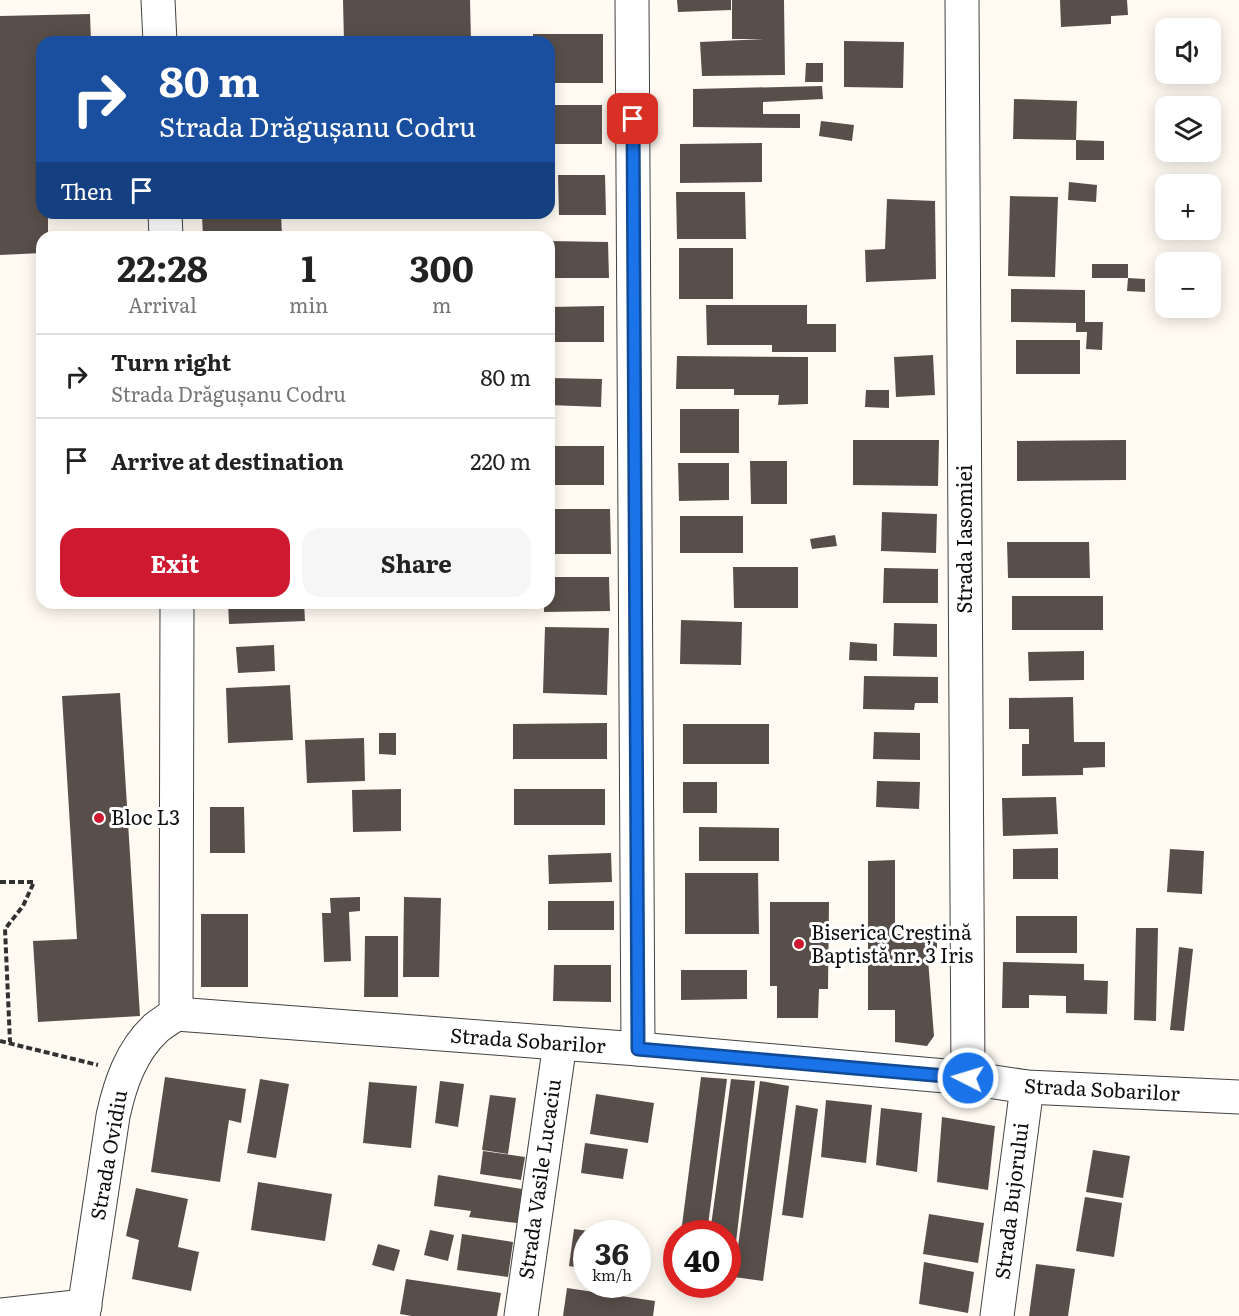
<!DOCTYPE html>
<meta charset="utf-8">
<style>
:root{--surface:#fff;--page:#f6f6f6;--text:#222;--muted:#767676;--line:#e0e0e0;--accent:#ce1931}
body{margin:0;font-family:Literata,serif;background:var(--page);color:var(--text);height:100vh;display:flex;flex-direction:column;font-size:22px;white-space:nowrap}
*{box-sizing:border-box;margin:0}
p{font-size:20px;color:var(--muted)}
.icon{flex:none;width:33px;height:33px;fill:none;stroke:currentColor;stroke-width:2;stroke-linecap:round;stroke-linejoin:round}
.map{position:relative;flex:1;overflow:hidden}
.sheet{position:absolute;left:36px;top:231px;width:519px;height:378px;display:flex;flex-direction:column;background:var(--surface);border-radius:18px;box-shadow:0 3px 15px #0003}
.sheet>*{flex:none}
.guide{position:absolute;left:36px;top:36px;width:519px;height:183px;border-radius:18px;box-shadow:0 3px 15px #0003;background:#1a4fa0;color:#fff;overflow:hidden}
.controls{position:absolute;left:1155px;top:18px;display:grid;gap:12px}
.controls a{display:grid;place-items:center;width:66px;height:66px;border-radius:12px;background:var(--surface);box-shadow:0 3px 15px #0003;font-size:30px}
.speed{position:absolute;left:573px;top:1220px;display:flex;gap:12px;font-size:30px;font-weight:700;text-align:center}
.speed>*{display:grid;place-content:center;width:78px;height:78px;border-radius:50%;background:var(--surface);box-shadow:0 3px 15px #0003;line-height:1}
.speed small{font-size:15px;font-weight:400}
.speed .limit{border:9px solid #d22;background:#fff;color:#111}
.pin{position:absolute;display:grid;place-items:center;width:51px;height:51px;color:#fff;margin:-26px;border-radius:12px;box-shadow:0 3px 9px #0006}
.me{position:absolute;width:66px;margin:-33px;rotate:275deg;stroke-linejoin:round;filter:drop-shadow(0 0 4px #0008)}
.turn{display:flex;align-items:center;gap:21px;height:126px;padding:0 24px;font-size:27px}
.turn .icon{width:78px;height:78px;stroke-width:2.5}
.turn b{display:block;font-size:42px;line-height:51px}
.then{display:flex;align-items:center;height:57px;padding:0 24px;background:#0003;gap:12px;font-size:22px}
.eta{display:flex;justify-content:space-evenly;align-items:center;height:102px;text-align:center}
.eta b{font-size:36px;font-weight:700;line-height:42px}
.button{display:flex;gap:12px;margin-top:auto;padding:12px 24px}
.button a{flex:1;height:69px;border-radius:18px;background:var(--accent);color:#fff;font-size:24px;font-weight:700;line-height:69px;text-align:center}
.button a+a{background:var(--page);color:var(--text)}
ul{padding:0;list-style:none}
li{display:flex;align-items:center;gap:18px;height:84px;padding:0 24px;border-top:2px solid var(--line)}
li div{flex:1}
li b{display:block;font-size:22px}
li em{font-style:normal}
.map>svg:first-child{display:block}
.building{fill:#594f4a}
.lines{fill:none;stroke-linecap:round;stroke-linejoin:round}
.minor-casing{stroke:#424242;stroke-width:35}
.path{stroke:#313131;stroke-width:4;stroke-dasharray:6 3;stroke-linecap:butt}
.minor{stroke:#fff;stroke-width:33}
.route-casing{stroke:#114b97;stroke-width:15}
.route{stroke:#1a73e8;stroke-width:10}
.poi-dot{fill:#ce1931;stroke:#fff;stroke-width:2}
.labels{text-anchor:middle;stroke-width:6;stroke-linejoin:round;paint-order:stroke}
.street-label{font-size:20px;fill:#0f0f0f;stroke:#fff}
.poi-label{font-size:20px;fill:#0f0f0f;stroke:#fff;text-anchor:start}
</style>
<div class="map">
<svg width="1239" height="1316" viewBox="0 0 1239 1316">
<rect width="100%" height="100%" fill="#fffbf2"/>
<g class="building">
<polygon points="343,0 470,0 471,42 344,42"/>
<polygon points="677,0 731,0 731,10 678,12"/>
<polygon points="732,0 784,0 785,75 702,76 700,42 764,39 732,39"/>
<polygon points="1060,0 1127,0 1128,15 1111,16 1111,24 1061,27"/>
<polygon points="90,14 91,42 42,42 42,213 48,213 48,237 42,237 42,253 0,255 0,16"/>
<polygon points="533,34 603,34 603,83 549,83 549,42 533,42"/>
<polygon points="844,41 904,42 903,88 844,87"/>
<polygon points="806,63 823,63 823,82 805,82"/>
<polygon points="822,86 823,99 763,102 763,114 800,114 800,128 693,127 693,89"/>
<polygon points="1014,99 1077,101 1076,140 1013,139"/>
<rect x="549" y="105" width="53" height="39"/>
<polygon points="821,121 854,125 852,141 819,136"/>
<polygon points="1076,140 1104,141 1104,160 1076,160"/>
<polygon points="762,143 762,182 680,183 680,144"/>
<polygon points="558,175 605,175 606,215 559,215"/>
<polygon points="1069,182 1097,185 1096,202 1068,200"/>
<polygon points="676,192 745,192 746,239 677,239"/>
<polygon points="1010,196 1058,197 1055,277 1008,276"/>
<polygon points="887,199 935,201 936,279 866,282 865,250 885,249"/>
<polygon points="281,213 282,237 203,237 202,215"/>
<polygon points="549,241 608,242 609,278 549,278"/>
<rect x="679" y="248" width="54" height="51"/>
<rect x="1092" y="264" width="36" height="14"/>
<polygon points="1128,278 1145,279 1145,292 1127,291"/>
<polygon points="1011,289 1085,290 1085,322 1103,322 1102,350 1086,349 1087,332 1076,332 1076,323 1011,322"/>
<polygon points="706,305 807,305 807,324 836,324 836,352 772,352 772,345 707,345"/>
<polygon points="604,306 604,342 549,342 549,307"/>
<rect x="1016" y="340" width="64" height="34"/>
<polygon points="933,355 935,395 896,397 894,357"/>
<polygon points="677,356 808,357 808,404 778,405 779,395 734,395 734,389 676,389"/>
<polygon points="549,378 602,379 601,407 549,405"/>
<polygon points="866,390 889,390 889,408 865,407"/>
<rect x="680" y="409" width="59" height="44"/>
<polygon points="853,440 939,440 938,486 853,485"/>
<polygon points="1126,440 1126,480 1017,481 1017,441"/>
<rect x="549" y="446" width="55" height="39"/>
<polygon points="750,461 787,461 787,504 751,504"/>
<polygon points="678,463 729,463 729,500 679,501"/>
<polygon points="549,509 610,509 611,554 549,554"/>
<polygon points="882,512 937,514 936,553 881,551"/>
<rect x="680" y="516" width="63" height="37"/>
<polygon points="835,535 837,546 812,549 810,539"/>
<polygon points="1007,542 1089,542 1090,578 1008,578"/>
<polygon points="733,567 798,567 798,608 734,608"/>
<polygon points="884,568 938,569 938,603 883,603"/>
<polygon points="549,577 609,577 610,611 544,612 544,603 549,603"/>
<rect x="1012" y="596" width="91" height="34"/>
<polygon points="228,603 304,603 305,621 229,624"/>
<polygon points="681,620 742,622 741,665 680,664"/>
<polygon points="894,623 937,624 937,657 893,656"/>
<polygon points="545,627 609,628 607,695 543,693"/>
<polygon points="850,642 877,644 877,661 849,660"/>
<polygon points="274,645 275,671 238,673 236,647"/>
<polygon points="1084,651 1084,680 1029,681 1028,652"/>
<polygon points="864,676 938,677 938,703 915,703 914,710 863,709"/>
<polygon points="290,685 293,740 228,743 226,688"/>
<polygon points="120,693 140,1016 38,1022 33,941 77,939 62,696"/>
<polygon points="1073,697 1074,742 1105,742 1105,767 1083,768 1083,775 1022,776 1022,744 1029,744 1029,729 1009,729 1009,698"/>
<polygon points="607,723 607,759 513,759 513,724"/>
<rect x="683" y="724" width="86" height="40"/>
<polygon points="874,732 920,733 920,760 873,759"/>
<polygon points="379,733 396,733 396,755 379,754"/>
<polygon points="364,738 365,781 307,783 305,740"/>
<polygon points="877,781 920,782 919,809 876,807"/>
<rect x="683" y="782" width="34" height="31"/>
<polygon points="401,789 401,831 353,832 352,790"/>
<rect x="514" y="789" width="91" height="36"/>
<polygon points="1056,797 1058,834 1003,836 1002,798"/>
<polygon points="210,807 244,807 245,853 210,853"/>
<polygon points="699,827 779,828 779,861 699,861"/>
<polygon points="1058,848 1058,879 1013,879 1013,849"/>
<polygon points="1170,849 1204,851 1202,894 1167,892"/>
<polygon points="611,853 612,882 549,884 548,855"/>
<polygon points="895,860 895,934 937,934 937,955 928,959 934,1036 927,1046 895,1042 895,1010 868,1010 868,861"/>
<polygon points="685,873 758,873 759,934 685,934"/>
<polygon points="360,897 360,911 349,912 351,961 324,962 322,913 331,913 330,898"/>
<polygon points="404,897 441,898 439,977 403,977"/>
<rect x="548" y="901" width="66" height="29"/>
<polygon points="770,902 829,902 828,989 819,989 818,1018 777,1018 777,986 770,986"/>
<rect x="201" y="914" width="47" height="73"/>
<rect x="1016" y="916" width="61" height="37"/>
<polygon points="1136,928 1158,928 1156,1021 1134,1020"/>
<polygon points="365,936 398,936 398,997 364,997"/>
<polygon points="1179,947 1193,949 1184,1031 1170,1030"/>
<polygon points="1003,962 1084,964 1084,980 1108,981 1107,1014 1066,1013 1066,996 1029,995 1029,1008 1002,1008"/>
<polygon points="554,965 611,965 611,1002 553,1001"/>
<polygon points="681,970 747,970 747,999 681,1000"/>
<polygon points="165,1077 246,1089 241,1123 229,1120 220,1182 151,1172"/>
<polygon points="701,1077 727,1079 707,1233 681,1233"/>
<polygon points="260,1079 289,1084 276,1158 247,1153"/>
<polygon points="731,1079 755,1081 732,1276 728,1276 728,1233 710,1233"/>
<polygon points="440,1081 464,1084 458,1127 435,1123"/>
<polygon points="760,1081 789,1086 763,1281 734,1277"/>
<polygon points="369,1082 417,1086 411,1148 363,1143"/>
<polygon points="596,1094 654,1103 648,1143 590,1134"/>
<polygon points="490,1095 516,1098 508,1154 482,1150"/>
<polygon points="826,1100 872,1105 866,1163 821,1157"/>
<polygon points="796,1105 818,1109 803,1218 782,1215"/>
<polygon points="881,1108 922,1113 917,1172 876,1165"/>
<polygon points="942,1117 995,1126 988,1190 937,1182"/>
<polygon points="585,1143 628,1149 623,1179 581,1173"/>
<polygon points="1093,1150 1130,1156 1123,1198 1086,1192"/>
<polygon points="483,1151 525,1157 521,1180 480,1174"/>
<polygon points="438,1175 522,1189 517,1223 469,1217 471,1211 434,1206"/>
<polygon points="258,1182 332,1194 325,1241 251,1230"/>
<polygon points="136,1188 188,1199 178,1247 199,1252 191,1291 132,1279 139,1240 126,1236"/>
<polygon points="1085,1197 1122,1203 1114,1257 1076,1251"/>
<polygon points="929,1214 984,1223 978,1263 923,1254"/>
<polygon points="574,1229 596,1232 586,1233 586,1269 569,1266"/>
<polygon points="430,1230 454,1235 448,1261 424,1255"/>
<polygon points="462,1234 513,1242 508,1277 457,1270"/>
<polygon points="378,1244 400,1250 394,1271 372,1265"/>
<polygon points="924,1262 974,1272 968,1313 919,1304"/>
<polygon points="1036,1264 1075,1269 1068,1316 1029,1316"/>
<polygon points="406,1279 501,1293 497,1316 412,1316 400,1314"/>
<polygon points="567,1288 655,1301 653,1316 563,1316"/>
</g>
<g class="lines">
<g class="minor-casing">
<g id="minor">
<polyline points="158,0 160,42"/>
<polyline points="632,0 638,1049"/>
<polyline points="962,0 968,1078"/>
<polyline points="165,213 166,237"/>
<polyline points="176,1014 638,1049 968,1078 1027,1087 1239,1097"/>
<polyline points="176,1014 177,603"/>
<polyline points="0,1315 85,1306"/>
<path d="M83,1316L113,1116C120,1084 131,1051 156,1028C162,1023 169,1019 176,1014"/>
<polyline points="521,1316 560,1043"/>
<polyline points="997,1316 1027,1087"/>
</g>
</g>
<g class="path">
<polyline points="0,882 34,882 23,906 5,929 10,1042"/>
<polyline points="0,1041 98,1065"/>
</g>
<use href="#minor" class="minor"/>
</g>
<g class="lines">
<g class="route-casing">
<polyline id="route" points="633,119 638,1049 968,1078"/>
</g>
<use href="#route" class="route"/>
</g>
<g class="poi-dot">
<circle cx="99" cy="818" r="6"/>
<circle cx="799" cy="944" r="6"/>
</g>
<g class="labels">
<g class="street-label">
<text transform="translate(965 539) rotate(-90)" y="7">Strada Iasomiei</text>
<text transform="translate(528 1041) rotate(4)" y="7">Strada Sobarilor</text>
<text transform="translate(1102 1090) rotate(3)" y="7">Strada Sobarilor</text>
<text transform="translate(109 1155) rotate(-80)" y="7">Strada Ovidiu</text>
<text transform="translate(540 1179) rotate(-82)" y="7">Strada Vasile Lucaciu</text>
<text transform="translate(1012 1201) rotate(-83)" y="7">Strada Bujorului</text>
</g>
<g class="poi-label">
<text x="111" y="825">Bloc L3</text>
<text x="811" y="940">Biserica Creștină<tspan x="811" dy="23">Baptistă nr. 3 Iris</tspan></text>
</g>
</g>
</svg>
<div class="controls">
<a><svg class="icon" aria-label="sound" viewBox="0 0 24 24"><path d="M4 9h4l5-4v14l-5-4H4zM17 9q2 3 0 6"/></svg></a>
<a><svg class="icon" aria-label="layers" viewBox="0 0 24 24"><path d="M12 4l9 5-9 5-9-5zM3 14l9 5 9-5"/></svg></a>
<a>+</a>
<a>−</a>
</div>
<div class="speed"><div>36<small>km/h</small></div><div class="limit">40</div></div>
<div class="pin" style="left:633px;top:119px;background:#d93025"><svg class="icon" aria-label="arrive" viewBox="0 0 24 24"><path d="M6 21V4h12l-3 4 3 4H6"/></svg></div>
<svg class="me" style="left:968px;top:1078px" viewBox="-20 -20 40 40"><circle r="17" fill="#1a73e8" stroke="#fff" stroke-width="3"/><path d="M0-11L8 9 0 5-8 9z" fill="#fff"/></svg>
<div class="guide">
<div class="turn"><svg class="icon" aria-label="right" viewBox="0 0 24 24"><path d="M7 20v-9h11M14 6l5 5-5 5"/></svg><div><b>80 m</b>Strada Drăgușanu Codru</div></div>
<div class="then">Then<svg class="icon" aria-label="arrive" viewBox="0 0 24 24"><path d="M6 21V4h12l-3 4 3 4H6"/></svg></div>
</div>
<section class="sheet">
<div class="eta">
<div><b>22:28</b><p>Arrival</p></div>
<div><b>1</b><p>min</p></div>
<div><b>300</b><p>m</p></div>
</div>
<ul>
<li><svg class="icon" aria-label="right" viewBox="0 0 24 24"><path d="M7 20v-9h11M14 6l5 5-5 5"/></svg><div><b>Turn right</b><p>Strada Drăgușanu Codru</p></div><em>80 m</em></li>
<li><svg class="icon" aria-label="arrive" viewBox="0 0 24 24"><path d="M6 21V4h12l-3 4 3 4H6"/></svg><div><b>Arrive at destination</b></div><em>220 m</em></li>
</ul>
<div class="button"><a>Exit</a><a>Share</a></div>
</section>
</div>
